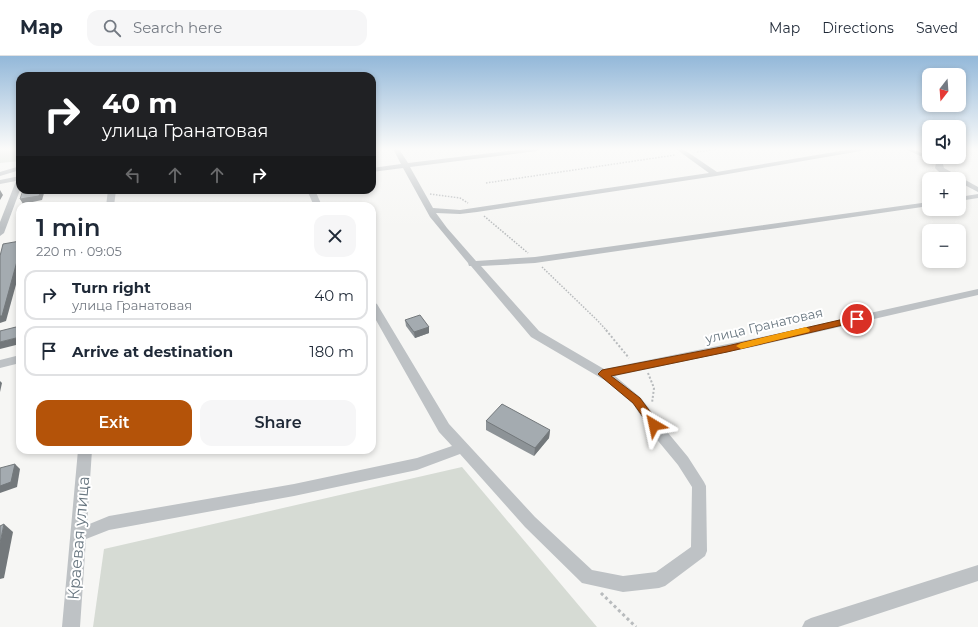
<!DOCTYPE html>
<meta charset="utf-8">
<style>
:root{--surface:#fff;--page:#f6f6f7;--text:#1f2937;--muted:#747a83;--line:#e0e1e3;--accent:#b45309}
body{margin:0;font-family:Montserrat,sans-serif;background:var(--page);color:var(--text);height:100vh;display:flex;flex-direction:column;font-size:15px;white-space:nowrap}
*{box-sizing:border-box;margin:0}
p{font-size:13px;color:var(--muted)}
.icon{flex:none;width:22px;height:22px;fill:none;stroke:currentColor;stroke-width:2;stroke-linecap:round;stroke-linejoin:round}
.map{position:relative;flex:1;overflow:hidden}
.side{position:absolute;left:16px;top:146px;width:360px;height:252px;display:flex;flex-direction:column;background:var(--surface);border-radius:12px;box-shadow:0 2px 6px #0003}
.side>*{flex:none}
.banner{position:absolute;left:16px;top:16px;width:360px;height:122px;border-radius:12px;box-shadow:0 2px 6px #0003;background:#202124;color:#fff;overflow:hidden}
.needle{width:26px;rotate:197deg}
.controls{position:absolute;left:922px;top:12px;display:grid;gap:8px}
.controls a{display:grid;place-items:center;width:44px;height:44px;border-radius:8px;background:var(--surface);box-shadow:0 2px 6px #0003;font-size:20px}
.pin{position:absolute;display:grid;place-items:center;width:34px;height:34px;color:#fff;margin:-17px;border:2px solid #fff;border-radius:50%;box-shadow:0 1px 4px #0007}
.me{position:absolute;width:44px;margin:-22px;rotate:324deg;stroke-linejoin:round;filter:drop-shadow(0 0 3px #0008)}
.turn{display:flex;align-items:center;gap:14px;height:84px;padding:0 20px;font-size:18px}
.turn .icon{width:52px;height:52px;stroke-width:2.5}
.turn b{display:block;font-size:28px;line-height:34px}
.lanes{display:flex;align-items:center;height:38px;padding:0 20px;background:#0003;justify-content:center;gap:20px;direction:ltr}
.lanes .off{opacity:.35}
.round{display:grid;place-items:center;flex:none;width:42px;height:42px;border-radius:12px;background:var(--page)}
.head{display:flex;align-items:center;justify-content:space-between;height:68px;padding:0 20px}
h1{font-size:24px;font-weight:600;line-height:30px}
.action{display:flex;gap:8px;margin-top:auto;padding:8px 20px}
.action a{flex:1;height:46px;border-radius:12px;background:var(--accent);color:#fff;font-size:16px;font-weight:600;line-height:46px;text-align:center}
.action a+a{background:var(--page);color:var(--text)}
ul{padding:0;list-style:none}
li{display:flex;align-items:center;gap:12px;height:50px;margin:0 8px 6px;padding:0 12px;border:2px solid var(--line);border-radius:12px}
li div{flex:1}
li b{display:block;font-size:15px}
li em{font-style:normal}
header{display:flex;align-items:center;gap:24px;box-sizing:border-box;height:56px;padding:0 20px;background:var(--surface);border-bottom:1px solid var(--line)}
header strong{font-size:19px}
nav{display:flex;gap:22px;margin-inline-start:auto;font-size:14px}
.search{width:280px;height:36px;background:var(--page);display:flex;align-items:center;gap:10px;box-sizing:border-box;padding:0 14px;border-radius:12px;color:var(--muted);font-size:15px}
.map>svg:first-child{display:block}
.green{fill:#d6dbd4}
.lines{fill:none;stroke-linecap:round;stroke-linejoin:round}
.path-far2{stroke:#b8bbbd;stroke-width:1.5;stroke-dasharray:1.5 1.5;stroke-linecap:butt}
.path-far1{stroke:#b8bbbd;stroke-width:2;stroke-dasharray:2 2;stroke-linecap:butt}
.path{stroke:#b8bbbd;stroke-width:3;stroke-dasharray:3 3;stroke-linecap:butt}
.minor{fill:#bec2c5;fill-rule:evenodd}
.wall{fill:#8d9397}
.shaded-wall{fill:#73787b}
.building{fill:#a4abb0;stroke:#73787b}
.route{fill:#b45309;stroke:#753606}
.slow{fill:#f59e0b}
.labels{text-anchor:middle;stroke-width:4;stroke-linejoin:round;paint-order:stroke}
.street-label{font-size:13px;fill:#697781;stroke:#fff}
.near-street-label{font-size:16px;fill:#697781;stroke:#fff}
</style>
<header>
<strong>Map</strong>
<div class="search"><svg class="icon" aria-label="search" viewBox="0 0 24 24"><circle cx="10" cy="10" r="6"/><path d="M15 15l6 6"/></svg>Search here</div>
<nav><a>Map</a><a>Directions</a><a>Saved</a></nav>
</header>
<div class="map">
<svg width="978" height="571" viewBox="0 0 978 571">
<rect width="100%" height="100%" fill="#f6f6f4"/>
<g class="green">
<polygon points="0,93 20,93 20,105 0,107"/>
<polygon points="462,411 597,571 93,571 104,493"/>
</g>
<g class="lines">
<g class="path-far2">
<polyline points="697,96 718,93"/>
<polyline points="486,127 675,99"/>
<polyline points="430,138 460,142 468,147"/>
<polyline points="484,160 528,197"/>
<polyline points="542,211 598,265 607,275"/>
</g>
<g class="path-far1">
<polyline points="606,274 629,302"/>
<polyline points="648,317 654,332 652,347"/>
</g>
<polyline class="path" points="601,537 636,571"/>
<g class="minor">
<polygon points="393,93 399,93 408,107 525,93 540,93 537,95 410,111 433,152 460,154 709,117 676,93 683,93 717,116 852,93 864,93 861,95 716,120 477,156 460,158 436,157 447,172 476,205 535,201 929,146 929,150 535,207 481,210 539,275 604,313 757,282 978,233 978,239 757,290 615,320 641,342 664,372 688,401 704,426 706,430 707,495 705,500 665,530 659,532 623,536 582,527 525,471 460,398 417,414 294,440 109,474 86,483 80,571 62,571 78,394 92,394 87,469 109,460 294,428 417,402 452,390 439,376 372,257 372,245 377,248 449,368 535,461 592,514 623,520 656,516 691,491 692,431 678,409 654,380 633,348 606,325 531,281 471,210 469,210 468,207 430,161 403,112 372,116 372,112 401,108"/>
<path d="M905,93H912L929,100V101L940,105L943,108L944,112L978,131V136L959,126V123C951,123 941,119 935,112L936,107Z"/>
<polygon points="20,110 20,114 0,120 0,116"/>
<polygon points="20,120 20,134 4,177 0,180 0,166 16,125 0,128 0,124"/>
<polygon points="108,134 116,134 114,150 106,150"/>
<polygon points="307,134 315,134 322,150 314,150"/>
<polygon points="978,138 978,142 959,145 959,141"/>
<polygon points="20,299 20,307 0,312 0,304"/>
<polygon points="978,509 978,525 838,571 802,571 805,565 811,562"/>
</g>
</g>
<g class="wall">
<polygon points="405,264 429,271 429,277 415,282 406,270"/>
<polygon points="486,365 550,374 549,382 534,400 486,374"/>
</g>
<g class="shaded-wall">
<polygon points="0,134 3,139 0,144"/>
<polygon points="41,134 45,134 42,144 23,148 20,143"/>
<polygon points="19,198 20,198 20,214 6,265 0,267 0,260"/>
<polygon points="429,271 429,277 415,282 414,276"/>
<polygon points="20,281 20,288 0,293 0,286"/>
<polygon points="0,325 2,327 0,336"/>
<polygon points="550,374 549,382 534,400 535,392"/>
<polygon points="15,408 20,413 17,431 0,437 0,430"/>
<polygon points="4,468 13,476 4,522 0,523 0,487"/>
</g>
<g class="building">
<polygon points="23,134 41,134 39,140 20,143"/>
<polygon points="20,185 20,198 19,198 2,260 0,260 0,200 3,188"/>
<polygon points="420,259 429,271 414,276 405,264"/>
<polygon points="20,270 20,281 0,286 0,275"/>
<polygon points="502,348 550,374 535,392 486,365"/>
<polygon points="15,408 11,426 0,430 0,412"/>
<polygon points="4,468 0,487 0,470"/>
</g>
<linearGradient id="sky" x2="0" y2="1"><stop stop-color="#93b8d9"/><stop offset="0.54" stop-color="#fbfbfa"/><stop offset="1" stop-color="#fbfbfa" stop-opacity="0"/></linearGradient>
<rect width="978" height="172" fill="url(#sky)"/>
<polygon class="route" points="857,260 861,263 860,265 727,296 611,320 640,342 660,369 658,372 654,373 651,372 633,347 598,318 602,314 727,290"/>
<polygon class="slow" points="806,271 810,274 809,276 741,293 736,290 741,287"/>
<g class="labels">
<g class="street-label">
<text transform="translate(764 269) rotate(-13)" y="5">улица Гранатовая</text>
</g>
<g class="near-street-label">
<text transform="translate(78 482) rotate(-85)" y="6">Краевая улица</text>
</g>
</g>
</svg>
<div class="controls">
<a><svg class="needle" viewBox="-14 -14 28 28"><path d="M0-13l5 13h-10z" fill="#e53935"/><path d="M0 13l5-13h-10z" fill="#747a83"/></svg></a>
<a><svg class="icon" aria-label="sound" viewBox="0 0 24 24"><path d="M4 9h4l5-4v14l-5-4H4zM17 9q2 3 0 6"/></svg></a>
<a>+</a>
<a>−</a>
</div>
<div class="pin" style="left:857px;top:263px;background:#d93025"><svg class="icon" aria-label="arrive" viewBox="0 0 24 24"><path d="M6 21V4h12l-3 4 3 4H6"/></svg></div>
<svg class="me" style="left:654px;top:369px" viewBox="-20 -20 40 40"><path d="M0-17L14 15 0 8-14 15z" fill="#b45309" stroke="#fff" stroke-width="4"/></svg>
<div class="banner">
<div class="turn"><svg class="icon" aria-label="right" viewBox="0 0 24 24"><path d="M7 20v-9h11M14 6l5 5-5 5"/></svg><div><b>40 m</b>улица Гранатовая</div></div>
<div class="lanes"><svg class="icon off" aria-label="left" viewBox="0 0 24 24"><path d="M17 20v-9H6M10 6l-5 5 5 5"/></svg><svg class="icon off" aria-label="ahead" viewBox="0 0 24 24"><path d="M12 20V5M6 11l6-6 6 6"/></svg><svg class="icon off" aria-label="ahead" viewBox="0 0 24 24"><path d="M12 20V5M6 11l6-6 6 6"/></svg><svg class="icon" aria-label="right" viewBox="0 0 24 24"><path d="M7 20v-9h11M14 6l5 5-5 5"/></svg></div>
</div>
<section class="side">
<div class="head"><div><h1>1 min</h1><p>220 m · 09:05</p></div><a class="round"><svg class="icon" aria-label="close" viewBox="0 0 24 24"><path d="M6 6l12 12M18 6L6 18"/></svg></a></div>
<ul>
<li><svg class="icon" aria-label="right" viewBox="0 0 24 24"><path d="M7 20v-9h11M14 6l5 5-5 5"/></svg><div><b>Turn right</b><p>улица Гранатовая</p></div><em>40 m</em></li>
<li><svg class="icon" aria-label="arrive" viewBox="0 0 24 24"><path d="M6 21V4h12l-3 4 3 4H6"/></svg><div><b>Arrive at destination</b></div><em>180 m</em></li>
</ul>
<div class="action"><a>Exit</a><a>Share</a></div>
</section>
</div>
